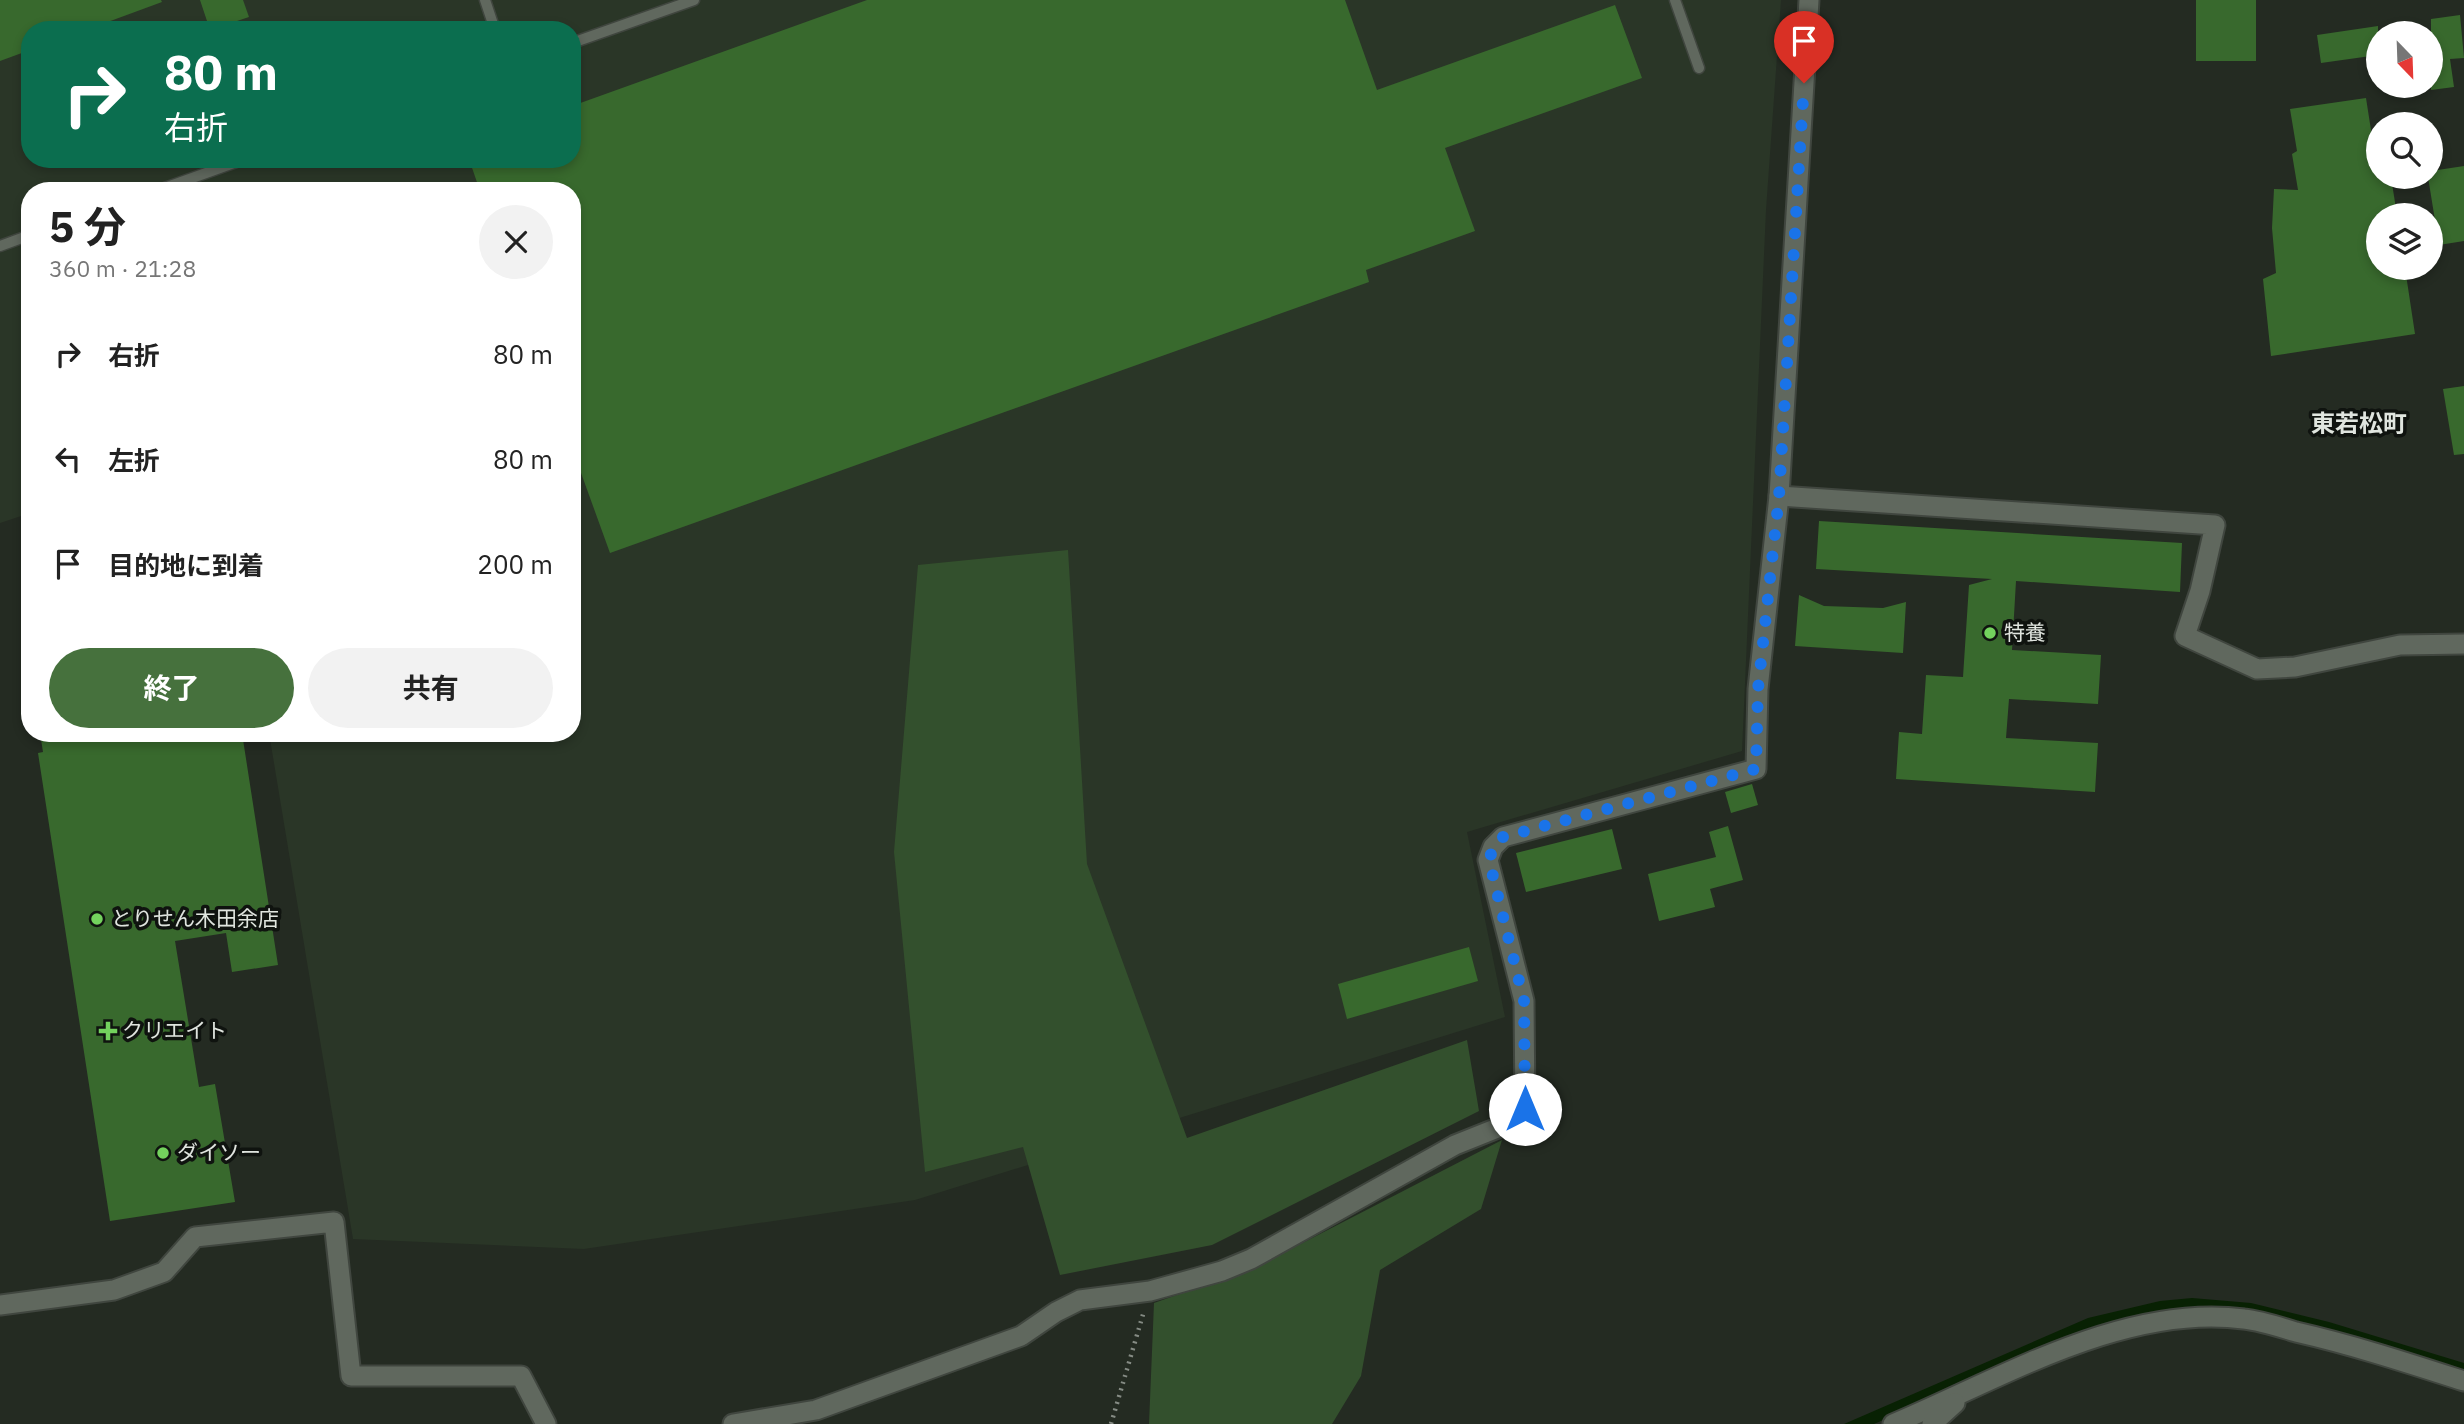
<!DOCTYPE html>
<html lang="ja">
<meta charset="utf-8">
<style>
:root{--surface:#fff;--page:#f2f2f2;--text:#222;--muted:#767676;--accent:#46713d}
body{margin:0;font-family:"IBM Plex Sans","Noto Sans JP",sans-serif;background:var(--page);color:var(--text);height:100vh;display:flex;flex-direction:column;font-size:26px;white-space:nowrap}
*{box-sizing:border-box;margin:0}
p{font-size:23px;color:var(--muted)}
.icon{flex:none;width:38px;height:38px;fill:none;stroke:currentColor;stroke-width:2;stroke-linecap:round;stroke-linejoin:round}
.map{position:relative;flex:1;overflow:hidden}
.drawer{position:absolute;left:21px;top:182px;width:560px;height:560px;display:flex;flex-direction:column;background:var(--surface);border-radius:28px;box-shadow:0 4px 10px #0003}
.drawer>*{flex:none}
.banner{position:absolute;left:21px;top:21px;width:560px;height:147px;border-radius:28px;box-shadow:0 4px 10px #0003;background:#0b6e4f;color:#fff;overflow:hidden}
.needle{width:46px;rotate:157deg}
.fabs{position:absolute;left:2366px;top:21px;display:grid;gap:14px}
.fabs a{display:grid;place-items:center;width:77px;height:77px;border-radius:50%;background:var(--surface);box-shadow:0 4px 10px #0003;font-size:35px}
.pin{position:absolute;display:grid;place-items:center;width:60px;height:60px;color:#fff;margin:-72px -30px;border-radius:50% 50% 50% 0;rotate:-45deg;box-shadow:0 0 7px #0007}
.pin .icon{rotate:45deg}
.me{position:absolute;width:77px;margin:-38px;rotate:0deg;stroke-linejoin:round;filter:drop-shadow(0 0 5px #0008)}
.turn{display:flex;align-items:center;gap:24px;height:147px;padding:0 28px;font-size:32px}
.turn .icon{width:91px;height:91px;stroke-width:2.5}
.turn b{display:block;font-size:49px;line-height:60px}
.round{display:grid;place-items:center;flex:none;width:74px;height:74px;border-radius:37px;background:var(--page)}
.head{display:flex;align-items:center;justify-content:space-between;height:119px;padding:0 28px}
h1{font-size:42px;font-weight:700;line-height:52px}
.primary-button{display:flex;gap:14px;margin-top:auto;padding:14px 28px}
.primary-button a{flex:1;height:80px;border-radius:42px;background:var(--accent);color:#fff;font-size:28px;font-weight:700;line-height:80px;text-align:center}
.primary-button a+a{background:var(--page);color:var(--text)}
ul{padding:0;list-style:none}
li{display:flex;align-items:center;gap:21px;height:105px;padding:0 28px}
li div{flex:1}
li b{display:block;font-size:26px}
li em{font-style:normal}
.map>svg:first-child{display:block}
.built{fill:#2a3627;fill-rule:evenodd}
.green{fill:#33502d}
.water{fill:#082103}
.building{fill:#38692d}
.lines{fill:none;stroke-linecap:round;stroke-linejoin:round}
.service-casing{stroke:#40463f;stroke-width:13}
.minor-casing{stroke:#40463f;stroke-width:23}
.path{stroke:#858b84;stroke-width:4.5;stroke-dasharray:2 5;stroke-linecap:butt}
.service{stroke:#60685e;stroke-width:10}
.minor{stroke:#60685e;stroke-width:19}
.route{stroke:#1a73e8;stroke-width:12;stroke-dasharray:0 21.6}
.poi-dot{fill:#73d25d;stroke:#0f130f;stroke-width:2.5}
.labels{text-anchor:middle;stroke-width:7;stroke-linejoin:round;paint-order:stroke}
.poi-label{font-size:21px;fill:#e0e5df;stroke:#0f130f;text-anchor:start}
.quarter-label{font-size:24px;font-weight:bold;fill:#e0e5df;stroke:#0f130f}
</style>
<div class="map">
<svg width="2464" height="1424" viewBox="0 0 2464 1424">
<rect width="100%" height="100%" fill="#242b22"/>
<path class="built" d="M0,0H1781L1766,210L1742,751L1467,832L1505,1017L915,1200L584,1249L353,1239L269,733H572V191H30V513L0,523ZM30,30H572V159H30Z"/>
<g class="green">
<polygon points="1068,550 1087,864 1187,1138 1467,1040 1479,1111 1212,1245 1060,1275 1023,1147 925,1172 894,852 918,565"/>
<polygon points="1502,1140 1481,1209 1380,1270 1361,1376 1332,1424 1149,1424 1154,1303 1256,1267"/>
</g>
<polygon class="water" points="2192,1298 2251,1303 2329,1322 2464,1363 2464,1376 2248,1313 2090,1330 1874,1424 1844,1424 2088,1318 2160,1301"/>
<g class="building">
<polygon points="0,0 161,0 162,2 86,30 30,30 30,50 0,61"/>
<polygon points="200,0 243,0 249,17 210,30"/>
<polygon points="867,0 1345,0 1377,90 1615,5 1642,78 1445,148 1475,231 1366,270 1369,282 610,553 572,448 572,191 480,191 469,159 572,159 572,106"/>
<rect x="2196" y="0" width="60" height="61"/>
<polygon points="2460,15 2464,58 2450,59 2454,87 2431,90 2431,19"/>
<polygon points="2378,26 2378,55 2321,63 2317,35"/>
<polygon points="2366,98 2373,143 2378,142 2378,177 2391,177 2397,215 2378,215 2378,268 2405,268 2415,334 2271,356 2263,279 2276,273 2272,228 2274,189 2298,190 2292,154 2297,151 2290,109"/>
<polygon points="2464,166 2464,241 2439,245 2428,177 2431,177 2431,171"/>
<polygon points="2464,386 2464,454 2454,455 2443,389"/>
<polygon points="1819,521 2182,543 2180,592 2016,581 2012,650 2101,655 2098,704 2009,699 2006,738 2098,743 2095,792 1896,779 1899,732 1922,734 1926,675 1963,677 1969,585 1992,579 1816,569"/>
<polygon points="1799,595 1824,606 1883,608 1906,602 1903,653 1795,646"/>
<polygon points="40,733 242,733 278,965 232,972 226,933 175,941 199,1087 215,1084 235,1202 110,1221 38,753 43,752"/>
<polygon points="1752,784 1758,805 1731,813 1725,792"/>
<polygon points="1728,826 1743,880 1710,889 1715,907 1659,921 1648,874 1716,857 1709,832"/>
<polygon points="1612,829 1622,869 1526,892 1516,853"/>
<polygon points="1469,947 1478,981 1347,1019 1338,984"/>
</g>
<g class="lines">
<g class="service-casing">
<g id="service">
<polyline points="485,0 495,30"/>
<polyline points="1675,0 1699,68"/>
<polyline points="572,43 694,0"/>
<polyline points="156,191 245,159"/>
<polyline points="0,246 30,235"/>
</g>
</g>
<g class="minor-casing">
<g id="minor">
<polyline points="1779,496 2215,525 2200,591 2185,636 2257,669 2295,667 2400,645 2464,644"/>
<polyline points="0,1305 114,1290 164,1272 195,1237 334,1222 351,1376 521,1376 546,1424"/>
<polyline points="733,1424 816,1410 1021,1336 1056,1312 1080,1300 1150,1291 1222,1271 1251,1259 1455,1145 1515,1121 1525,1109 1524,1001 1488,860 1493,847 1503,837 1756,769 1758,689 1779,496 1809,0"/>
<path d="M1893,1424C2000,1379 2125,1303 2244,1319C2262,1321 2279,1327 2296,1332C2353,1345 2408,1363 2464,1381"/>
<polyline points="1932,1424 1955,1403"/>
</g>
</g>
<polyline class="path" points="1111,1424 1144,1311"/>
<use href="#service" class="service"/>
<use href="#minor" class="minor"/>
</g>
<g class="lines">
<polyline class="route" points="1525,1109 1524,1001 1489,860 1493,848 1503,837 1756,769 1758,689 1779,496 1804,83"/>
</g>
<g class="poi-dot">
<circle cx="1990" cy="633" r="7"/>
<circle cx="97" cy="919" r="7"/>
<path d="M104.5 1020.5h7v7h7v7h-7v7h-7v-7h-7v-7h7z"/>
<circle cx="163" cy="1153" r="7"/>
</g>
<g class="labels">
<g class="poi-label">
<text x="2004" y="640">特養</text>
<text x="111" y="926">とりせん木田余店</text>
<text x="122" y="1038">クリエイト</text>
<text x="177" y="1160">ダイソー</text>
</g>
<g class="quarter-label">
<text x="2359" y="432">東若松町</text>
</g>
</g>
</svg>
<div class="fabs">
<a><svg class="needle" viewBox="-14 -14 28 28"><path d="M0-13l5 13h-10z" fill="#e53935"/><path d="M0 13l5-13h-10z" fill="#767676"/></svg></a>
<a><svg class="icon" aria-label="search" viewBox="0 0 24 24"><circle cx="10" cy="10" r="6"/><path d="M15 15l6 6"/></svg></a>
<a><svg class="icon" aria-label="layers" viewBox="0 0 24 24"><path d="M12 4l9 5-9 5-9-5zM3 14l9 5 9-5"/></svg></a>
</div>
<div class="pin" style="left:1804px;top:83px;background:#d93025"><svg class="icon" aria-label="arrive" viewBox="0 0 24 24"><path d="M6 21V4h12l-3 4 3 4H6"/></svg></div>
<svg class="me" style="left:1525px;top:1109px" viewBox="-20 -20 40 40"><circle r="19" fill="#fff"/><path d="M0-13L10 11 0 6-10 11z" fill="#1a73e8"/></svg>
<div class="banner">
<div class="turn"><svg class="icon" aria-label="right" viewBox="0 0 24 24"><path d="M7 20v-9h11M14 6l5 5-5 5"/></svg><div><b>80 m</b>右折</div></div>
</div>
<section class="drawer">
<div class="head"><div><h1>5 分</h1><p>360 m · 21:28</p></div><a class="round"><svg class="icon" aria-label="close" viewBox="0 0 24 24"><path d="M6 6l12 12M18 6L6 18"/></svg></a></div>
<ul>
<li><svg class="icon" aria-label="right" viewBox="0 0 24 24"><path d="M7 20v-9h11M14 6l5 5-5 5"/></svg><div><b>右折</b></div><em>80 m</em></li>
<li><svg class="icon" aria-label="left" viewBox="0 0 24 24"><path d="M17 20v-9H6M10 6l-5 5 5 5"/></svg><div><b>左折</b></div><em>80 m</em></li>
<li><svg class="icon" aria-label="arrive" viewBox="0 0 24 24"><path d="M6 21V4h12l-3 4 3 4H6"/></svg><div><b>目的地に到着</b></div><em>200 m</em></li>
</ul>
<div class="primary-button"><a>終了</a><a>共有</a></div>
</section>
</div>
